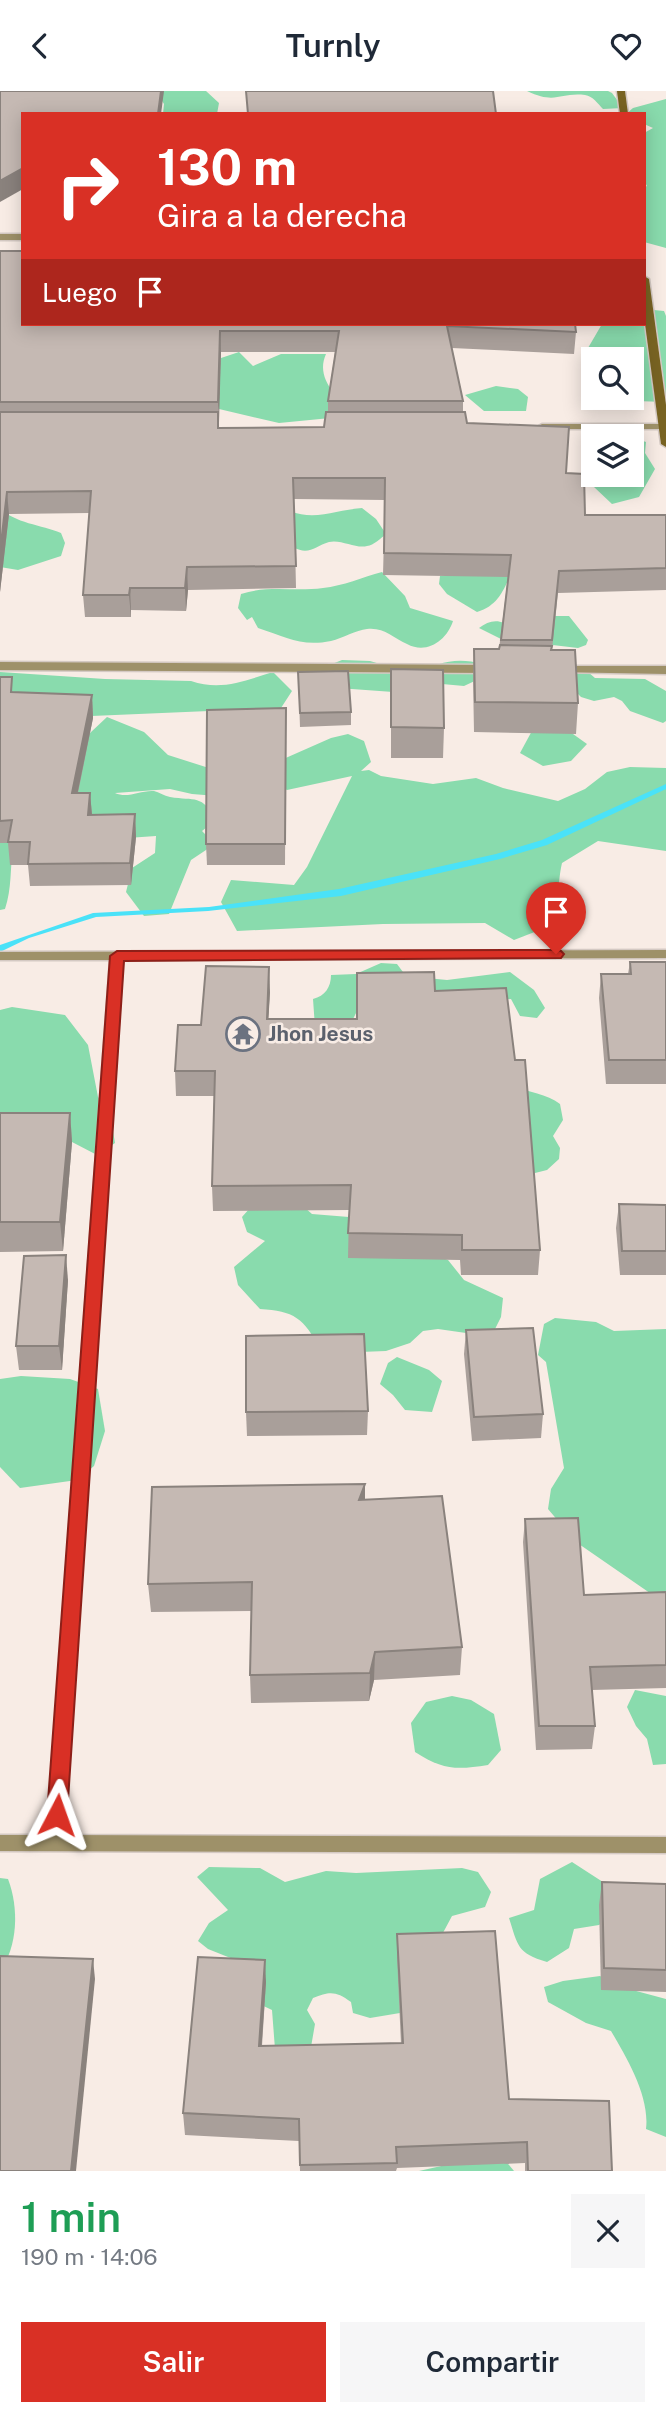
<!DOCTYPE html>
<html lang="es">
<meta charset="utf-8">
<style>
:root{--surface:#fff;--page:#f6f6f7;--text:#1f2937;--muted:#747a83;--accent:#d93025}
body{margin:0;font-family:"Public Sans",sans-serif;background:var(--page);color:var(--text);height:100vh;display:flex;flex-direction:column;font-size:26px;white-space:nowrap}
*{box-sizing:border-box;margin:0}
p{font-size:23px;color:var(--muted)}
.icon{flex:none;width:38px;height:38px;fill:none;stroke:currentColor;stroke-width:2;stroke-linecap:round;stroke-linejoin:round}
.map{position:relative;height:2080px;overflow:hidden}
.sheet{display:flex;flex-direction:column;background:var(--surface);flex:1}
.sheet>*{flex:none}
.guide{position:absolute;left:21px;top:21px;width:625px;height:214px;border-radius:0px;box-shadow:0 4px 18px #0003;background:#d93025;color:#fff;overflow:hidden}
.buttons{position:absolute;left:581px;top:256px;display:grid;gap:14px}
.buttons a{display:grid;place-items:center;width:63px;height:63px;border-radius:0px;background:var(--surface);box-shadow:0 4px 18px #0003;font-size:35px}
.pin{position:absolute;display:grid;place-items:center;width:60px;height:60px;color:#fff;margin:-72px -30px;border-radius:50% 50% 50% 0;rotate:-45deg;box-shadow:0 0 7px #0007}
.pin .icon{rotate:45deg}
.me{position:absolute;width:77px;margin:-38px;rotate:4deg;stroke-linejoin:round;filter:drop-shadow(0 0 5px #0008)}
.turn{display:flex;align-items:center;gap:24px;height:147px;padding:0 21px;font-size:32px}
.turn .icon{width:91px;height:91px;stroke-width:2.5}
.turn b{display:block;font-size:49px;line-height:60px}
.then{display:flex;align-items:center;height:66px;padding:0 21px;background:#0003;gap:14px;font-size:26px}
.round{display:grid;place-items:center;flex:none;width:74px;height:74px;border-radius:0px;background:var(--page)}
.head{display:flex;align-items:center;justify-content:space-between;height:119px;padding:0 21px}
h1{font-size:42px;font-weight:600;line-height:52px;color:#1e9e55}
.primary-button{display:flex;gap:14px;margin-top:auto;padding:14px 21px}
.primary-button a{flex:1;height:80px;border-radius:0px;background:var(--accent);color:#fff;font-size:28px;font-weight:600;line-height:80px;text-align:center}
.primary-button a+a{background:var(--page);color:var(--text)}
header{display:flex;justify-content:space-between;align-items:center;height:91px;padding:0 21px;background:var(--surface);font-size:32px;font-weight:600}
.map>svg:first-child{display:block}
.green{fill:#89dbad}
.water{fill:#4ae2f8}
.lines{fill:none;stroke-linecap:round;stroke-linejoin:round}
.street-casing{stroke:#d4c9c3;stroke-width:3}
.secondary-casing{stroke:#d4c9c3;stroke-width:3}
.street{fill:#9e9169;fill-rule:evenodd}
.secondary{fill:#786322;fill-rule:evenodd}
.wall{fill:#a99f9a;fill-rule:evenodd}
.shaded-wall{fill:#8a827d}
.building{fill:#c5b9b3;stroke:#8a827d;stroke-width:2}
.route{fill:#d93025;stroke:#8d1f18;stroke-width:2}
.labels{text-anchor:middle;stroke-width:5;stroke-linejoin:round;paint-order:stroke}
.worship-label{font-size:21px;font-weight:bold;fill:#5b616d;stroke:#f8ece5;text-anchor:start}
</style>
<header><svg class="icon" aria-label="back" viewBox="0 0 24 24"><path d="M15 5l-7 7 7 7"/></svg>Turnly<svg class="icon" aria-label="heart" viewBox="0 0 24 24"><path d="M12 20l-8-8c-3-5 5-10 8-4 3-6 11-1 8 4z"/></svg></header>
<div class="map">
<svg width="666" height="2080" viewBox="0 0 666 2080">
<rect width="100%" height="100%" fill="#f8ece5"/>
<g class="green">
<polygon points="129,0 206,0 219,12 217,23 163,23 164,13 159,5"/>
<path d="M527,0H608L612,2L623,17L603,18C598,13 593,5 585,4C560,1 556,14 527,0Z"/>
<polygon points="666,8 666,157 644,151 644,100 647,94 644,93 644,42 653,37 644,33 644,23 626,23 633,17"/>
<polygon points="644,218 664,220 666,225 666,311 635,310 629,306 632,306 632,268 595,268 588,257 602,233 644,233"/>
<path d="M239,261L253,275L281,263H326C315,288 337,304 351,325L279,332L219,318L214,303L221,267Z"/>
<polygon points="496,295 518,298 528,306 526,320 484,320 465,304"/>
<polygon points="632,346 646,351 645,362 655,378 639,406 612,413 594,396 593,383 632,383"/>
<path d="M0,417C14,432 42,434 61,442L65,452L61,465L18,479L0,476Z"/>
<path d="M362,417L376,428L386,443C380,448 374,454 367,455C356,458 341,448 329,451C315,455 309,465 293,456L290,420C315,430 336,419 362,417Z"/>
<path d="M382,481L405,505L410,517L453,530C447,549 427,564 407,553C393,547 384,536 367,538C356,539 343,547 331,550C301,556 286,546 258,537L252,526L247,529L238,517L241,503C268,494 295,501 323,497C343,495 363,486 382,481Z"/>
<path d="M440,485H510C502,503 496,515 477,521L447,503L439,493Z"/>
<path d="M546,525H569L588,549L586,554L578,557L501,548L479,537C487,531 495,528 504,532Z"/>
<path d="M342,569L370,570L417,584C438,570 458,566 483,573L479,588L464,595L442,593L407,602L338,597L327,575Z"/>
<polygon points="581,575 595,587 645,588 666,600 666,630 663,632 630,620 622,610 614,606 594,610 581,606 573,598 567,576"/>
<path d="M0,581L105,588L191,590C221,600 244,590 273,581L292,600L281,617L68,626L0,603Z"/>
<path d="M107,626L144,641L168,664L234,685L229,706L192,703L170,698L115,702C128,708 140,699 154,700C159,701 164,705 170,706C195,710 202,703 216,729L202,740L215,753L191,769L169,823L144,825L126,801L132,777L155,762L156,745L13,755C10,777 12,797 5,818L0,819V683L90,642Z"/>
<polygon points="533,638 566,638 587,653 571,670 543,675 520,662"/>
<path d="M348,643L364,650L371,671L361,680L369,679L381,685L433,693L476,687L503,697L558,710L585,698L607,681L630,676L666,677V760L598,750L562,772C557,793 560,816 550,835L514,849L485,832L383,833L237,840L221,811L231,789L294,794L307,776L352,685L287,699L266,687L263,677L331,647Z"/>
<path d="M381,872L397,873L406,885L447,889L510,881L534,899L545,917L537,927L520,925L511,908L358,918L350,934L315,936L313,908C325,905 331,896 331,884L356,883Z"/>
<polygon points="12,916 65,924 88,954 98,1006 110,1022 115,1052 97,1064 72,1051 0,1051 0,919"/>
<path d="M513,995C528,1001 547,1003 560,1013L563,1029L553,1045L560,1057L559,1068L547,1079L531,1083Z"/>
<path d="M259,1107L296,1109L312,1123L349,1126L448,1169L464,1189L503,1207L501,1226L494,1240L473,1243L438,1238L423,1240L410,1252L386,1260L360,1261L320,1258C304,1227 294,1220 260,1218L238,1194L234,1176L265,1150L247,1141L242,1126Z"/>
<polygon points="555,1227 596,1231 614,1240 666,1238 666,1516 660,1509 576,1451 548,1418 551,1398 564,1377 546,1271 538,1264 544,1233"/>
<polygon points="397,1266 429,1279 442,1290 432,1321 405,1319 393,1304 380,1293 388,1272"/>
<polygon points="21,1285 70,1288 98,1298 105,1340 94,1375 77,1389 20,1397 0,1376 0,1288"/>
<polygon points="635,1599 666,1605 666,1673 653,1674 647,1648 636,1635 627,1616"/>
<path d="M452,1605L471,1609L494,1623L501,1659L488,1674C456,1679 443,1679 415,1661L411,1632L426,1611Z"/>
<path d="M572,1771L606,1793L610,1826L599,1834L574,1838L569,1857L547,1871C517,1862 518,1855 509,1827L534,1819L540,1788Z"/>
<path d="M209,1776L260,1777L285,1791L326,1780L356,1782L462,1777L478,1781L491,1801L485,1816L452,1825L400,1922L370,1927L353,1922L351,1911C336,1900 330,1900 313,1907L307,1919L315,1933L307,1979L275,1958L272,1919L253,1910L233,1868L208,1858L198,1850L209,1832L228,1819L197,1786Z"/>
<path d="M0,1787L8,1788C19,1817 18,1855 0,1880Z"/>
<path d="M600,1885L625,1897L666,1908V2046L646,2038C650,2006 627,1967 611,1940L586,1932L548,1911L544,1896L563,1890Z"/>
<polygon points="499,2062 514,2080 419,2080"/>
</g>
<polygon class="water" points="666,693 666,698 547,754 500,768 341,805 208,820 96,826 29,847 0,861 0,854 93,822 209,816 339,798 496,763 542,749"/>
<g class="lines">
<g class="street-casing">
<g id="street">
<rect x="0" y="143" width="23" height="6"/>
<polygon points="542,333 663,333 666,334 666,338 538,338 537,336"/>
<polygon points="0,571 490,574 496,578 490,582 0,579"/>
<polygon points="559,575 666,575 666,583 555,581 553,579"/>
<polygon points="666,859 666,867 123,869 64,1744 666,1746 666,1762 0,1760 0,1744 47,1744 110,869 0,869 0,861"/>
</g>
</g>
<g class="secondary-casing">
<g id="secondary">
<polygon points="617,0 625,0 628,23 620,23"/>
<polygon points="644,185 649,188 666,314 666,356 661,353 644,225"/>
</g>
</g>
<use href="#street" class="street"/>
<use href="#secondary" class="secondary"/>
</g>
<g class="wall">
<path d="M0,160L575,233L576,241L574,263L452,257L463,310V321L467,332L566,382L585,424H666V499L558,502L552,559L578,612L576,643L474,641L473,588L474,558H499L508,486L383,484L385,409L294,408L296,497L188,499L186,520L131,519V526H85L83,504L89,422L9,423L0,501ZM221,261H335L328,310V321L324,336L218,337Z"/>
<polygon points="391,578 444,637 443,667 391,667"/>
<polygon points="298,581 351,621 351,634 300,636"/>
<polygon points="0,586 13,601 92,604 93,627 78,702 90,702 92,724 135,723 136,746 131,794 30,795 28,774 10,774 8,752 0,752"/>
<polygon points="286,617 285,774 207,774 206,753"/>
<polygon points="630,871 666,871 666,993 606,993 599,907 601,883 628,883"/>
<polygon points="357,882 435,900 540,1159 538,1184 461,1184 460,1169 348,1167 349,1119 213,1120 212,1095 214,1005 176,1005 175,980 201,934 270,901 268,928 357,928"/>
<polygon points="0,1022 70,1022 72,1051 63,1160 0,1161"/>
<polygon points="619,1113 666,1114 666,1184 620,1184 616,1137"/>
<polygon points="68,1189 62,1279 19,1279 16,1255"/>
<polygon points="466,1239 543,1323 541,1347 472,1350 464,1263"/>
<polygon points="368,1320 367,1344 247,1345 246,1321"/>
<polygon points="365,1409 462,1556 460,1584 374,1589 369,1610 251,1612 250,1584 251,1520 151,1521 148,1493"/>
<polygon points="525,1428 584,1504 666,1501 666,1597 592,1599 595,1635 592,1658 536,1659 523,1451"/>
<polygon points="602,1791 666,1793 666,1901 601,1899 599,1814"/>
<polygon points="397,1843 509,2008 612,2080 525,2080 525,2072 397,2077 396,2080 300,2080 299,2050 185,2044 183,2022 266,1891 262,1955 401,1953 397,1865"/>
</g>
<g class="shaded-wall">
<polygon points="161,0 164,0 161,23 158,23"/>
<polygon points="23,77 23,98 0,111 0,90"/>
<polygon points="220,240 221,261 219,332 218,311"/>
<polygon points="7,401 9,423 0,501 0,461"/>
<polygon points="187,476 188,499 186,520 185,497"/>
<polygon points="130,497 131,519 131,526 129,504"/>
<polygon points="92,604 93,627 73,724 72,702"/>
<polygon points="90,702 92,724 88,724"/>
<polygon points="135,723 136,746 131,794 130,772"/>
<polygon points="269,876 270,901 267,953 267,928"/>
<polygon points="70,1022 72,1051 63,1160 60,1131"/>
<polygon points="66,1164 68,1189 62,1279 59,1255"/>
<polygon points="365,1393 365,1422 359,1409"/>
<polygon points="375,1561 374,1589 369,1610 370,1582"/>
<polygon points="93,1868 95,1888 76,2080 71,2080"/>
<polygon points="265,1869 266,1891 260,1977 259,1955"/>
</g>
<g class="building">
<polygon points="0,0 161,0 158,23 23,23 23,77 0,90"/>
<polygon points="246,0 493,0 496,23 248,23"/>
<polygon points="0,160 23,160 23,233 575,233 576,241 447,235 463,310 328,310 339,240 220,240 218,311 0,311"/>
<polygon points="0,321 218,321 218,337 324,336 326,321 465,321 467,332 569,336 566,382 584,383 585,424 666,424 666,477 559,480 552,549 501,549 511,464 384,462 385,387 293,387 296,475 187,476 185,497 130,497 129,504 83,504 91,400 7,401 0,461"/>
<polygon points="500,554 552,555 551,559 575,559 578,612 475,611 474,558 499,558"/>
<polygon points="391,578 443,579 444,637 391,636"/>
<polygon points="348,580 351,621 300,622 298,581"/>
<polygon points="0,586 12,586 11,601 92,604 72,702 90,702 88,724 135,723 130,772 28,773 30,751 8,751 12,729 0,730"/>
<polygon points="286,617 285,753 206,753 207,619"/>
<polygon points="630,871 666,871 666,969 609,969 601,883 631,883"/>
<polygon points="206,875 269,876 267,928 357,928 357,882 434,881 435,900 506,897 515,969 525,969 540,1159 462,1159 462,1144 348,1142 351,1094 212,1095 215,980 175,980 178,934 201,934"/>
<polygon points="0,1022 70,1022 60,1131 0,1131"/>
<polygon points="619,1113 666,1114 666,1160 622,1160"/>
<polygon points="66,1164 59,1255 16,1255 24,1165"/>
<polygon points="533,1237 543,1323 474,1326 466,1239"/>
<polygon points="364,1243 368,1320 246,1321 246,1245"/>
<polygon points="365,1393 359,1409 442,1405 462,1556 375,1561 370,1582 250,1584 252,1491 148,1493 152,1396"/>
<polygon points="578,1427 584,1504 666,1501 666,1574 590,1576 595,1635 539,1635 525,1428"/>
<polygon points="602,1791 666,1793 666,1879 604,1877"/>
<polygon points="495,1840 509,2008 609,2010 612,2080 528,2080 527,2051 396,2056 397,2072 300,2074 299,2028 183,2022 198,1866 265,1869 259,1955 403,1952 397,1843"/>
<polygon points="0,1865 93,1868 71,2080 0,2080"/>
</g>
<polygon class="route" points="556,859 561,860 564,863 561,867 124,870 67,1724 64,1731 57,1733 50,1731 47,1724 110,865 117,860"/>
<defs>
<g id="temple-ring" transform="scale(1.75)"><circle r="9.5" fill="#f8ece5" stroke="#6b7280" stroke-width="1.5"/><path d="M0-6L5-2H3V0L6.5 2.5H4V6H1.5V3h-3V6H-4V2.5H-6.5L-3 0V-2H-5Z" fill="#6b7280"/></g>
</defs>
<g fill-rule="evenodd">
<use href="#temple-ring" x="243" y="943"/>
</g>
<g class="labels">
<g class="worship-label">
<text x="268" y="950">Jhon Jesus</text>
</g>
</g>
</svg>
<div class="buttons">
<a><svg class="icon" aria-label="search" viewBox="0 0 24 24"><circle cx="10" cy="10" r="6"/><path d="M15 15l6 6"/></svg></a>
<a><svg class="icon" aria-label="layers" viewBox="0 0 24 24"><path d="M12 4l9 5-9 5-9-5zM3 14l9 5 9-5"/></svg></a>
</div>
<div class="pin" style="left:556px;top:863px;background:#d93025"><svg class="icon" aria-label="arrive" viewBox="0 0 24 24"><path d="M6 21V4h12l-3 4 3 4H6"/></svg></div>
<svg class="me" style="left:57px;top:1724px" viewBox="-20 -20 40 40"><path d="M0-17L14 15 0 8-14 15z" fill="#d93025" stroke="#fff" stroke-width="4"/></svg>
<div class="guide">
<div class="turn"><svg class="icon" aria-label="right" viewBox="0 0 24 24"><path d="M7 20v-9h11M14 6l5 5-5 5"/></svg><div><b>130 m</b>Gira a la derecha</div></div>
<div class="then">Luego<svg class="icon" aria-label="arrive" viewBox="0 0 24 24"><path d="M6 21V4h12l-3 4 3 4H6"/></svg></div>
</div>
</div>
<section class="sheet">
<div class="head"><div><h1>1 min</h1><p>190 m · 14:06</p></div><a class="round"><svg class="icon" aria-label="close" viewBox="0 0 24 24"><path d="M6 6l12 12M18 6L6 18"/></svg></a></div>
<div class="primary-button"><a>Salir</a><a>Compartir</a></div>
</section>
